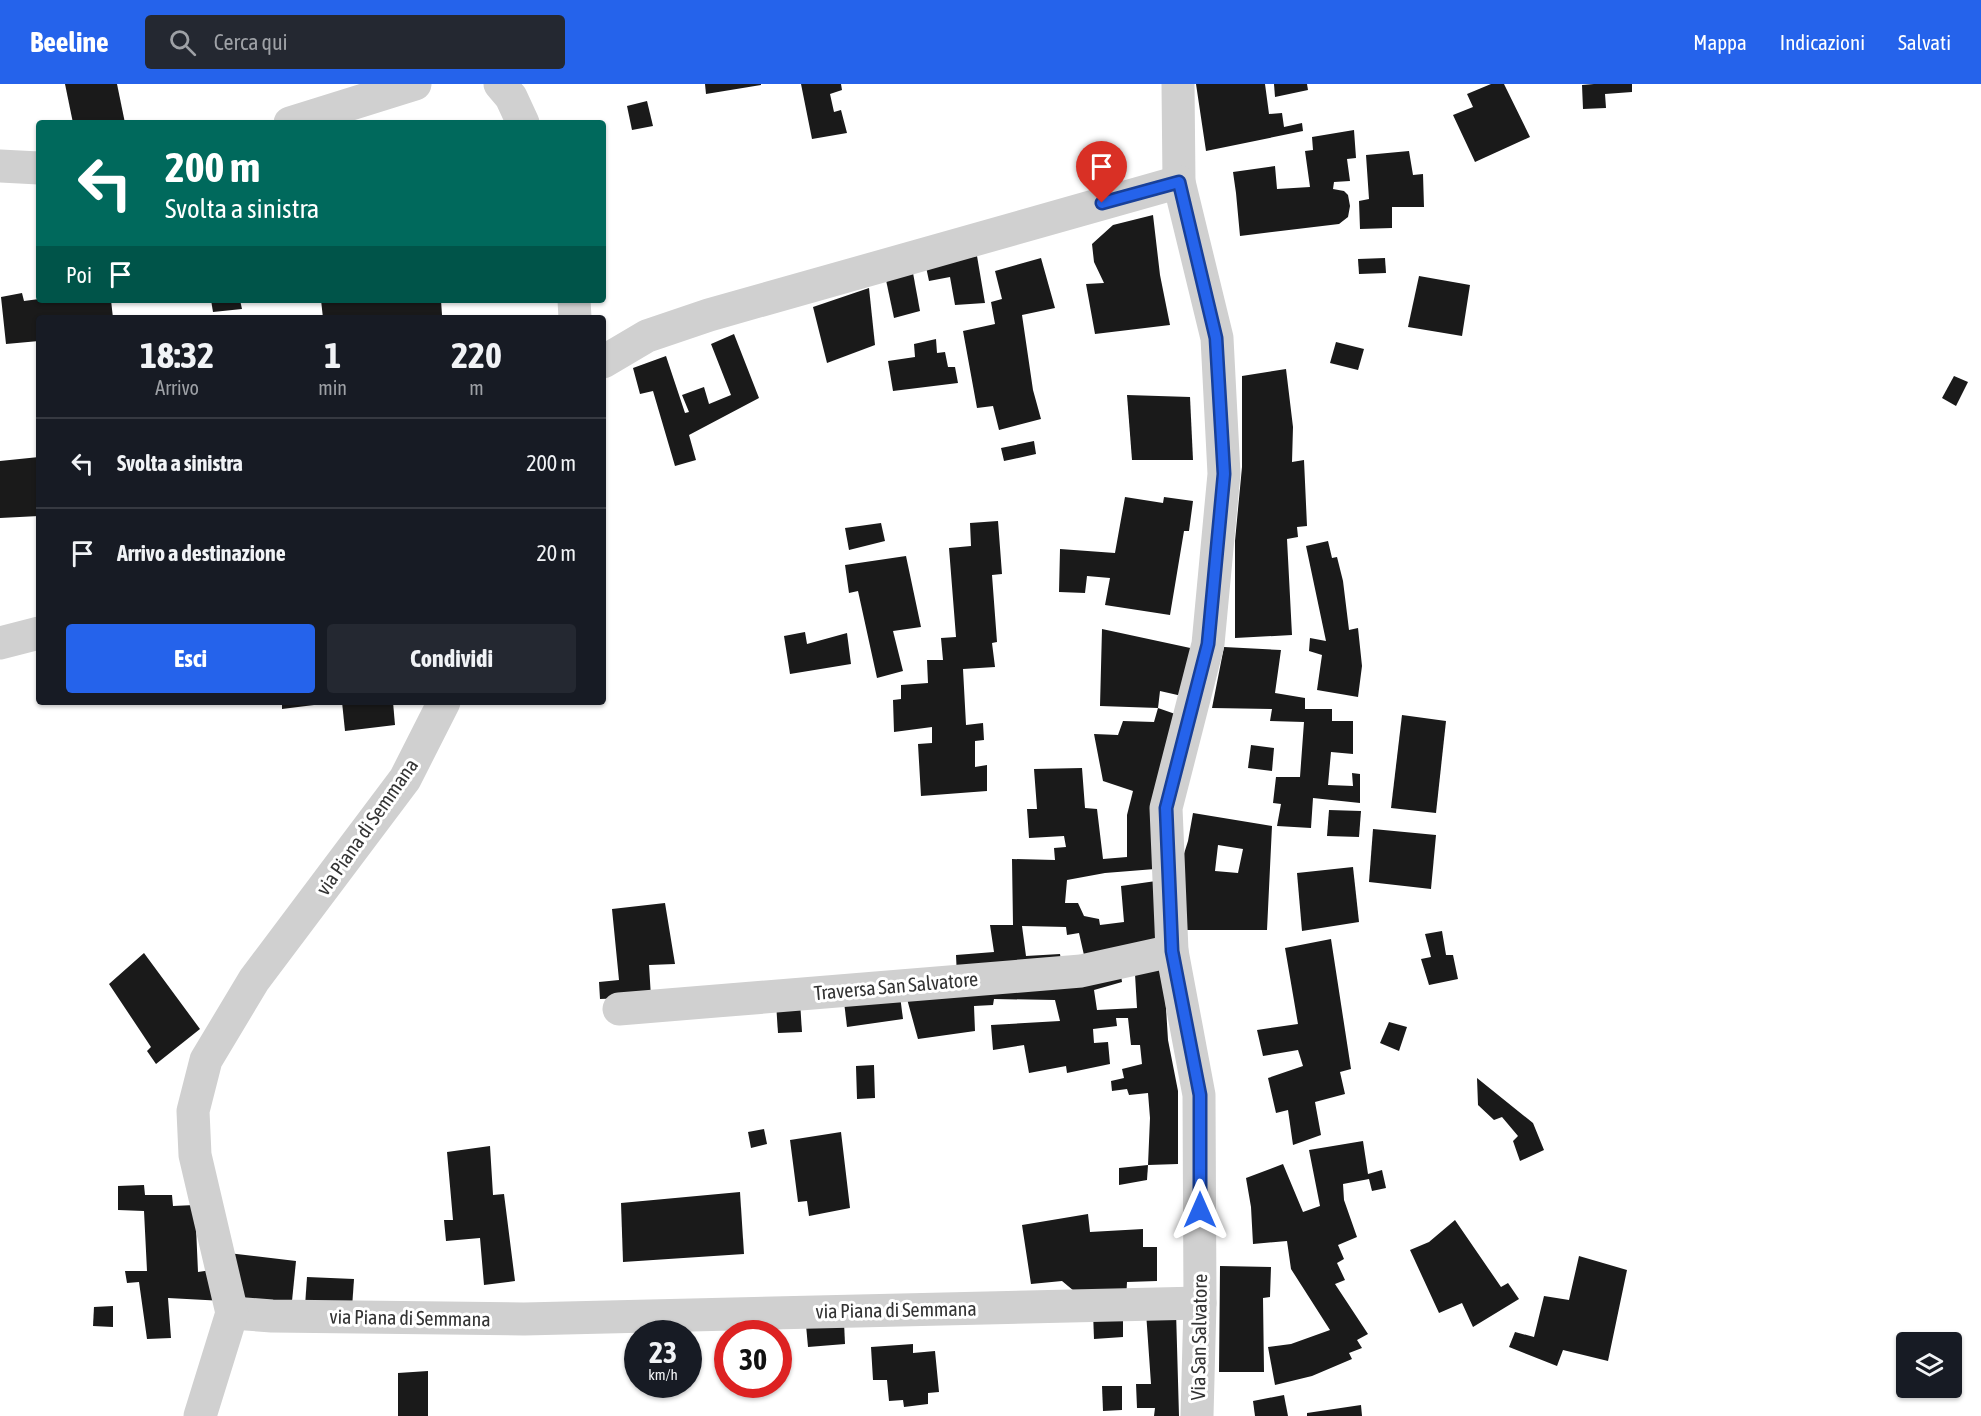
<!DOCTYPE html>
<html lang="it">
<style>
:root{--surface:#171b24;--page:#242831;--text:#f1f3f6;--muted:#9ea1a6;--line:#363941;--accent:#2563eb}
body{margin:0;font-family:"Asap Condensed",sans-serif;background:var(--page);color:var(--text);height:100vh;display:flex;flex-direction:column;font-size:22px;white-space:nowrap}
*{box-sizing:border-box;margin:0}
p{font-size:20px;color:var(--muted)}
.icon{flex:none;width:33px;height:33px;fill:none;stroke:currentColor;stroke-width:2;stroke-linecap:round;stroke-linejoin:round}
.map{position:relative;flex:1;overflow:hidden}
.sheet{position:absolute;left:36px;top:231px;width:570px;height:390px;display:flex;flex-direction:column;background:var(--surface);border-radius:6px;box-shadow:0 2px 4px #0004}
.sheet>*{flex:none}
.hud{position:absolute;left:36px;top:36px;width:570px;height:183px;border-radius:6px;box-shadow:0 2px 4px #0004;background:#00695c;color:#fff;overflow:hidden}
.fabs{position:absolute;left:1896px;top:1248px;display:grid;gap:12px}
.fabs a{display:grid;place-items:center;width:66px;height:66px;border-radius:6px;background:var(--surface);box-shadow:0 2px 4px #0004;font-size:30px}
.speed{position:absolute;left:624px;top:1236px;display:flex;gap:12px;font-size:30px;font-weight:700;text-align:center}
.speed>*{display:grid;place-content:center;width:78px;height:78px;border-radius:50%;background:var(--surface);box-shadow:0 2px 4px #0004;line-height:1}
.speed small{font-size:15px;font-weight:400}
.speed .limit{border:9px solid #d22;background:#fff;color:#111}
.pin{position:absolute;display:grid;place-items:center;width:51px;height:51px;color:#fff;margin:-62px -26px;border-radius:50% 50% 50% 0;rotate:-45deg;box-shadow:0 0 6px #0007}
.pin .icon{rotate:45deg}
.me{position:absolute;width:66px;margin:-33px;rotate:0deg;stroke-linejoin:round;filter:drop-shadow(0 0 4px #0008)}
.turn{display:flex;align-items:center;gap:21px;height:126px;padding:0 30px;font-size:27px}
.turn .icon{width:78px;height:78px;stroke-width:2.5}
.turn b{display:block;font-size:42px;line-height:51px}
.then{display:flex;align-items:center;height:57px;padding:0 30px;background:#0003;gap:12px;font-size:22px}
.eta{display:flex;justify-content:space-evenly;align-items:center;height:102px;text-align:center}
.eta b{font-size:36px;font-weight:700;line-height:42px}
.primary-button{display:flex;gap:12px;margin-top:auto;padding:12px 30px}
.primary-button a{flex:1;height:69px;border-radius:6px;background:var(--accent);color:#fff;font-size:24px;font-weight:700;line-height:69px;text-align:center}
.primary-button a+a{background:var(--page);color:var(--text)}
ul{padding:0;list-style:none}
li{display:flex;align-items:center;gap:18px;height:90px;padding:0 30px;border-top:2px solid var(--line)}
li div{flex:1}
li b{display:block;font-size:22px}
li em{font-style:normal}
header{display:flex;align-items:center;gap:36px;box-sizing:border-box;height:84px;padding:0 30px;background:var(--accent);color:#fff}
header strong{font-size:28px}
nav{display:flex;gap:33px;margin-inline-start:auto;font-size:21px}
.search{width:420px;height:54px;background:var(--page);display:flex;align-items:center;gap:15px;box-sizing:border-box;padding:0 21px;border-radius:6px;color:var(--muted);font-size:22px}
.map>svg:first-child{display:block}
.building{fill:#1a1a1a;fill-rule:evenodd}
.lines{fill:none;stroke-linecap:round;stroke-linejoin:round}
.street{stroke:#d0d0d0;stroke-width:33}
.route-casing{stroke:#184099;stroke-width:15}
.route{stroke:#2563eb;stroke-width:10}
.labels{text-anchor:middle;stroke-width:6;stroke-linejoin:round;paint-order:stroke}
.street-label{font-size:20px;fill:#333;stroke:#fff}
</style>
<header>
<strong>Beeline</strong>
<div class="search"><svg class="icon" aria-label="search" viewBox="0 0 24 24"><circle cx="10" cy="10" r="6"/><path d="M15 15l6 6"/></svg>Cerca qui</div>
<nav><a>Mappa</a><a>Indicazioni</a><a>Salvati</a></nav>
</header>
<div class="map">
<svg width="1981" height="1332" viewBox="0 0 1981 1332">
<rect width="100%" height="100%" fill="#fff"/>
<g class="building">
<polygon points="65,0 117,0 125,39 73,39"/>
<polygon points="705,0 761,0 761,1 706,10"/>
<polygon points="801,0 841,0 842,6 830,10 834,28 841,26 847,49 812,55"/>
<polygon points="1196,0 1265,0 1269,30 1282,29 1284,43 1302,39 1303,47 1206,67"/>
<polygon points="1274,0 1307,0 1308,6 1275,13"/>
<polygon points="1491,0 1504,0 1530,53 1475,78 1453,31 1473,23 1467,10"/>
<polygon points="1594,0 1632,0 1632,8 1605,10 1606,24 1583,25 1582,1"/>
<polygon points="647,17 653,42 632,46 627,22"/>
<polygon points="1354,46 1356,74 1347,75 1350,97 1334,98 1333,105 1344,107 1348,111 1350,122 1348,133 1339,140 1240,152 1236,109 1233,88 1275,82 1277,105 1310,103 1305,67 1313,66 1312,53"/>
<polygon points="1409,67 1413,91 1423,90 1424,123 1392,123 1392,144 1360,145 1359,117 1369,115 1366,71"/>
<polygon points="1153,131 1160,191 1170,241 1095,250 1086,200 1104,199 1094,178 1092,160 1113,141"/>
<polygon points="977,172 985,219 955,221 950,193 929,197 926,183"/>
<polygon points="1041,174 1055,224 1022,231 1033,306 1041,335 999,346 993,322 977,324 963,247 995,240 991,218 1002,215 995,187"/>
<polygon points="1385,174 1386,189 1359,190 1358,175"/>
<polygon points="913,189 920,227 894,234 886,196"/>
<polygon points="1419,192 1470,201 1462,252 1408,243"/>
<polygon points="869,204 875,261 827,279 813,223"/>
<polygon points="22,209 24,217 39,215 39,216 111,216 113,234 39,234 39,257 6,260 1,213"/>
<polygon points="211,216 240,216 242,225 213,228"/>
<polygon points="321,216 441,216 442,231 419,234 346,234 346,231 323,234"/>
<polygon points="734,250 759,314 689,351 696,376 675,382 653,307 640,310 633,284 666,272 685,329 689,328 682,311 704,303 709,320 731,311 711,260"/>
<polygon points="936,255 937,269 945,268 948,283 955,283 958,299 893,307 888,277 915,273 914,260"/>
<polygon points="1336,258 1364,265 1358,286 1330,279"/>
<polygon points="1286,285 1293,343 1292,378 1304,376 1307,442 1297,443 1298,453 1287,455 1292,551 1235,554 1235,457 1242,383 1242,292"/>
<polygon points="1954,292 1968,298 1956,322 1942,314"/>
<polygon points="1127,311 1190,313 1193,376 1132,376"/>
<polygon points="1034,357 1036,370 1004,377 1001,364"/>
<polygon points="39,373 39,432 0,434 0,377"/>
<polygon points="1125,413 1163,419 1164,413 1193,417 1189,447 1184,447 1170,531 1105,521 1110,494 1087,492 1085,509 1059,508 1060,465 1115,469"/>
<polygon points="998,437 1002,490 992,491 997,558 992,559 995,583 963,585 966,641 983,639 984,656 975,657 975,683 987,681 987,707 921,712 918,660 932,659 932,643 894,648 893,616 901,615 901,601 928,599 927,576 943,576 941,554 956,553 949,464 971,462 970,439"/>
<polygon points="881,439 885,457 849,466 845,444"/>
<polygon points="1328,457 1332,474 1337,473 1343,497 1349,546 1358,544 1362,582 1358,613 1317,606 1322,571 1309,567 1310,554 1326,557 1306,462"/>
<polygon points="906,472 921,543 893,547 903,587 877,594 858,507 849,509 845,481"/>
<polygon points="1102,545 1195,565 1182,612 1160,607 1158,624 1100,622"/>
<polygon points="805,548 807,560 847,549 851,580 790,590 784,552"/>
<polygon points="1224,563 1281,566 1275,609 1305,614 1305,625 1332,625 1332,637 1353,637 1353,670 1331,668 1328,701 1353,702 1352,689 1360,690 1360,719 1313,714 1311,744 1277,742 1281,720 1273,719 1276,693 1300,693 1304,638 1270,637 1272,625 1212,624"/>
<polygon points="282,618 330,618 330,619 282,625"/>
<polygon points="342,618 393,618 395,641 345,647"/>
<polygon points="1158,624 1178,631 1155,785 1105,789 1067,796 1065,819 1078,819 1084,832 1099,835 1100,841 1124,838 1121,802 1156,797 1163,862 1086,880 1079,849 1067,851 1066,843 1022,842 1026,872 1060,870 1062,882 957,893 956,871 994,868 990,841 1013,841 1012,775 1055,776 1054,764 1066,763 1064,752 1029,754 1027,725 1037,725 1034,685 1082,684 1085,724 1097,725 1103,775 1127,773 1127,731 1133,707 1103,697 1094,650 1118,651 1123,637 1154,638"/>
<polygon points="1402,631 1446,637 1436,729 1391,724"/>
<polygon points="1251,661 1274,664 1272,687 1248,684"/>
<polygon points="1329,726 1361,727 1359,753 1327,752"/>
<path d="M1193,729L1272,742L1267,846H1183L1177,792L1188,757ZM1218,761L1243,765L1238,789L1215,787Z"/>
<polygon points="1373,745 1436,751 1431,805 1369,798"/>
<polygon points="1353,783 1359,838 1302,847 1297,789"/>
<polygon points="665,819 675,880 649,881 651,913 600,915 599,898 619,896 612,825"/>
<polygon points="1442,847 1446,871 1453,871 1458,895 1429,901 1421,875 1431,873 1425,850"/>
<polygon points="1331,855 1351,985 1340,988 1345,1010 1315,1018 1321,1051 1293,1061 1288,1026 1276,1029 1268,994 1303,982 1298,966 1263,972 1257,946 1298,940 1285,864"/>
<polygon points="144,869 200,945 156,980 147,967 151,963 109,900"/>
<path d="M1163,876L1168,956L1178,1007V1080L1148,1081L1150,1034L1148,1009L1129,1011L1127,1005L1112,1007L1111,997L1124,994L1122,985L1142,980L1140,961H1131L1128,934H1116L1117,942L1093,945L1094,959L1108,958L1110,980L1067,989L1066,982L1029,989L1024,961L993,966L991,941L1060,937L1055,916L994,915L993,921L974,922L975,947L918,955L904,904ZM1135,890L1137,924L1097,926L1094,906L1122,898L1121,891Z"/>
<polygon points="899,904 903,935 847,943 843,909"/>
<polygon points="800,918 802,948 778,949 776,919"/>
<polygon points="1389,938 1407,943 1399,967 1380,959"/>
<polygon points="874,981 875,1014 857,1015 856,982"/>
<polygon points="1477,994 1533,1039 1544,1066 1520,1077 1513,1057 1518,1052 1502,1033 1494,1036 1478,1021"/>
<polygon points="764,1045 767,1060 751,1064 748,1048"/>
<polygon points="841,1048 850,1124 809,1132 807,1117 798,1118 790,1056"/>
<polygon points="1363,1057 1368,1090 1382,1086 1386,1104 1372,1107 1369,1095 1343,1100 1344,1116 1357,1153 1338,1161 1344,1175 1337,1179 1345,1196 1335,1200 1368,1250 1357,1256 1362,1264 1349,1269 1352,1275 1312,1292 1275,1301 1268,1263 1291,1260 1330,1246 1291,1185 1287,1157 1253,1160 1251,1123 1246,1094 1283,1080 1303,1128 1320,1122 1309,1066"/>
<polygon points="490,1062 493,1111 504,1110 515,1197 484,1201 480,1154 446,1157 444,1136 453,1136 447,1068"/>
<polygon points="1148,1081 1147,1096 1119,1101 1119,1084"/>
<polygon points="144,1101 145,1111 172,1111 173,1122 195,1121 198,1188 218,1185 224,1217 168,1214 171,1254 147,1255 139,1198 127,1199 125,1187 147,1187 144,1127 118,1126 118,1102"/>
<polygon points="740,1108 744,1170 623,1178 621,1119"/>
<polygon points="1088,1130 1090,1148 1143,1145 1143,1163 1157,1163 1157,1197 1127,1198 1126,1216 1086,1217 1062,1197 1031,1200 1022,1141"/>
<polygon points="1455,1136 1501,1203 1508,1199 1519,1215 1473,1243 1462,1219 1439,1229 1410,1166 1429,1158"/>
<polygon points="228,1169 296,1177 291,1227 239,1221"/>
<polygon points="1579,1172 1627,1186 1608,1277 1563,1266 1557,1282 1509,1263 1515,1248 1534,1253 1544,1212 1569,1216"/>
<polygon points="1220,1182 1271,1183 1270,1213 1263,1214 1264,1288 1219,1288"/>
<polygon points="307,1193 354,1195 352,1224 305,1222"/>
<polygon points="113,1222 113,1243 93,1242 94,1223"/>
<polygon points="1123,1227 1123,1253 1094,1255 1093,1228"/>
<polygon points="1176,1227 1179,1332 1154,1332 1155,1324 1137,1324 1136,1300 1151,1300 1146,1228"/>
<polygon points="844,1238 845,1260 808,1263 806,1241"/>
<polygon points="913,1260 913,1269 935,1267 939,1308 928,1309 928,1320 904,1323 903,1316 889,1317 887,1296 873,1296 871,1263"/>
<polygon points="428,1287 428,1332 398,1332 398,1289"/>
<polygon points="1102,1302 1122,1302 1122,1326 1103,1327"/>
<polygon points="1284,1311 1288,1332 1255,1332 1253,1317"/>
<polygon points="1361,1321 1362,1332 1307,1332 1307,1329"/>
</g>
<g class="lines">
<g class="street">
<polyline points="500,0 511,13 523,39"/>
<polyline points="1178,0 1179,98 1217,254 1224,390 1208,560 1166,724 1172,867 1199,1011 1200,1219 1197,1332"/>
<polyline points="290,39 415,0"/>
<polyline points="0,82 39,84"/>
<polyline points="574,216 575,234"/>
<polyline points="603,278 647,252 709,231 1179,98"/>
<polyline points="0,559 39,549"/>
<polyline points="619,925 1081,887 1172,867"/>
<polyline points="232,1229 272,1232 524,1235 1200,1219"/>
<polyline points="200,1332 232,1229 195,1071 193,1027 206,976 254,896 405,695 444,618"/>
</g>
</g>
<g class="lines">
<g class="route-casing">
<polyline id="route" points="1102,119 1179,98 1216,254 1224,390 1208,560 1166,724 1172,867 1200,1011 1200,1126"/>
</g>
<use href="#route" class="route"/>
</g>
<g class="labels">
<g class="street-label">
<text transform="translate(367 743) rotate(-55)" y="7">via Piana di Semmana</text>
<text transform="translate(896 902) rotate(-5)" y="7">Traversa San Salvatore</text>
<text transform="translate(896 1226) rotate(-1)" y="7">via Piana di Semmana</text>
<text transform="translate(410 1234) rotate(1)" y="7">via Piana di Semmana</text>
<text transform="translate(1199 1253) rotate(-89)" y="7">Via San Salvatore</text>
</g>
</g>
</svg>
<div class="fabs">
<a><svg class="icon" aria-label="layers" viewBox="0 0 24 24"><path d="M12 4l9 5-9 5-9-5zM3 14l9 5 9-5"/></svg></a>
</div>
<div class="speed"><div>23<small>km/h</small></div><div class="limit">30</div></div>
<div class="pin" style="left:1102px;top:119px;background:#d93025"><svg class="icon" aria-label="arrive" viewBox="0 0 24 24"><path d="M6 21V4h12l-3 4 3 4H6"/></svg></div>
<svg class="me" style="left:1200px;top:1126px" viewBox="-20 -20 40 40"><path d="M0-17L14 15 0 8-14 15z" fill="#2563eb" stroke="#fff" stroke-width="4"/></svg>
<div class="hud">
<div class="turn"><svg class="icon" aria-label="left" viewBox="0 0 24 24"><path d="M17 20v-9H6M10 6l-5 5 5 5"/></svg><div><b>200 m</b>Svolta a sinistra</div></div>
<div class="then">Poi<svg class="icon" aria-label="arrive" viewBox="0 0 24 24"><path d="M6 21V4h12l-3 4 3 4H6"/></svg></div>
</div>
<section class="sheet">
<div class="eta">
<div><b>18:32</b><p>Arrivo</p></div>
<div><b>1</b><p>min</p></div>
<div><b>220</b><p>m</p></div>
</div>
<ul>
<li><svg class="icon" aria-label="left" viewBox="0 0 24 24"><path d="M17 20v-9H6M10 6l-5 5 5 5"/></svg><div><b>Svolta a sinistra</b></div><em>200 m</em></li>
<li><svg class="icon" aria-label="arrive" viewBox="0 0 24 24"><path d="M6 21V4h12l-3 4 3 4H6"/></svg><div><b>Arrivo a destinazione</b></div><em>20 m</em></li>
</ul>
<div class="primary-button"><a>Esci</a><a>Condividi</a></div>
</section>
</div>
